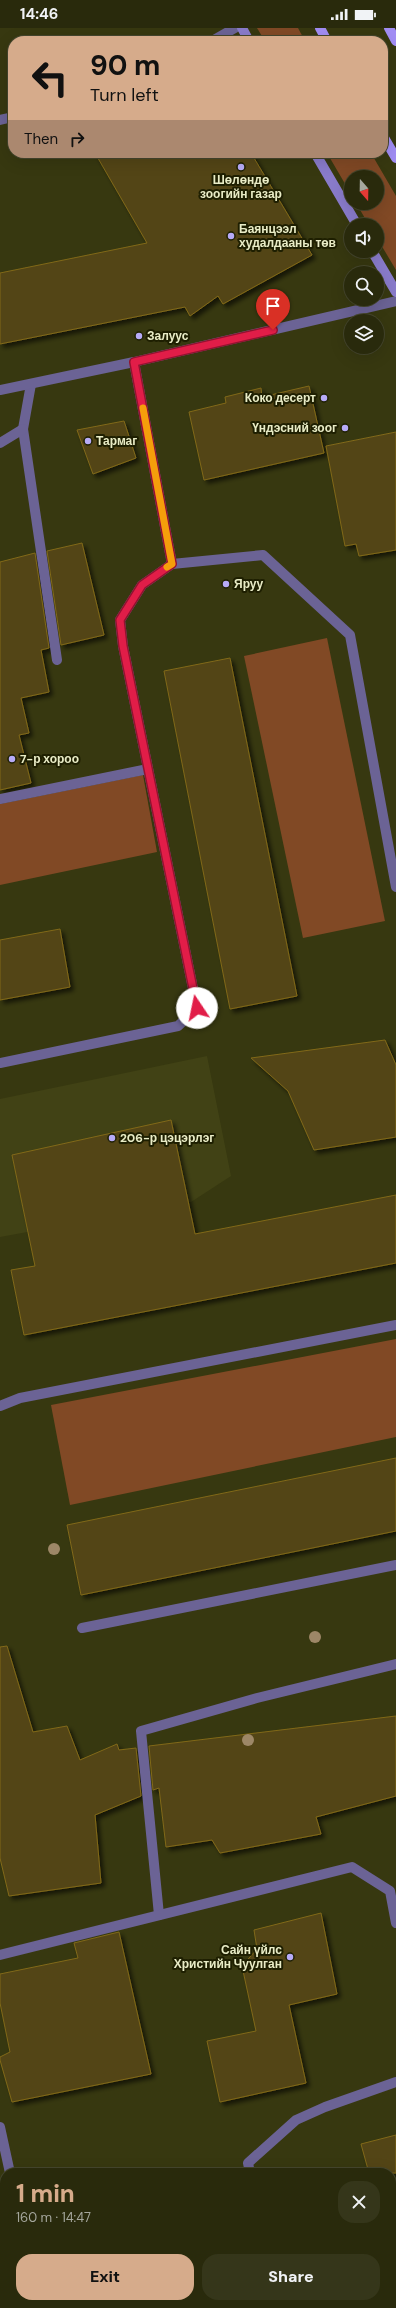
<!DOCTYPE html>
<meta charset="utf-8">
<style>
:root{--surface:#292a0c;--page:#35361a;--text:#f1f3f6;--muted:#a5a79d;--line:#45462d;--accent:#d6ab8b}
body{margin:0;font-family:"DM Sans",sans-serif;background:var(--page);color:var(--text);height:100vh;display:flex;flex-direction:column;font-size:15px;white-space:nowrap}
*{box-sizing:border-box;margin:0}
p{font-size:13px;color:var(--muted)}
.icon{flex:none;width:22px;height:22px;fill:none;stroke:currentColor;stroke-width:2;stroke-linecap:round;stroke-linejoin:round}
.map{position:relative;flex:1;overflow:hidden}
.details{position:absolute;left:0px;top:2140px;width:396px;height:140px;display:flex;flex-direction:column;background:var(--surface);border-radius:16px 16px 0 0;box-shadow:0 4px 16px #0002,0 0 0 1px var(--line)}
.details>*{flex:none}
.hud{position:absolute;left:8px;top:8px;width:380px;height:122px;border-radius:16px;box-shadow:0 4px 16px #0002,0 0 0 1px var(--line);background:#d6ab8b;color:#111;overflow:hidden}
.needle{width:26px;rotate:160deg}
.controls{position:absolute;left:344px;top:142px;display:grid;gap:8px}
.controls a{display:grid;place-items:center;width:40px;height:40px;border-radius:50%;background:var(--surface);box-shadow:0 4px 16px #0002,0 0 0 1px var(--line);font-size:20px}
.pin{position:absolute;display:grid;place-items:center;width:34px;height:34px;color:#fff;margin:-41px -17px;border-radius:50% 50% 50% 0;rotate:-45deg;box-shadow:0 0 4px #0007}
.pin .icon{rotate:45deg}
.me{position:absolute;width:44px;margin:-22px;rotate:349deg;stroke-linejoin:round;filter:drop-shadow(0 0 3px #0008)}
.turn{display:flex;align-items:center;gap:14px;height:84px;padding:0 16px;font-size:18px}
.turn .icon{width:52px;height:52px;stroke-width:2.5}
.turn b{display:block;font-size:28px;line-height:34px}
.then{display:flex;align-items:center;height:38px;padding:0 16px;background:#0003;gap:8px;font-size:15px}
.round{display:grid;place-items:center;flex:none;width:42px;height:42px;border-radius:16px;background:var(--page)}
.summary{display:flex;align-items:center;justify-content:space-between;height:68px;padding:0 16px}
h1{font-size:24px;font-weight:800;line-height:30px;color:var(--accent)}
.action{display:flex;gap:8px;margin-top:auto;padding:8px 16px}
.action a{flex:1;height:46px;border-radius:16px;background:var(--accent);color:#111;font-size:16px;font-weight:800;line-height:46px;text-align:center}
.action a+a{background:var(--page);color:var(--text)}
.status{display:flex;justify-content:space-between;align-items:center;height:28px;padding:0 20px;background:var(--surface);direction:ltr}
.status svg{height:11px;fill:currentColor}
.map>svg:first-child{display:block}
.built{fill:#414215}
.green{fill:#814925}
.building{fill:#534414;stroke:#81691a;filter:url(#shadow)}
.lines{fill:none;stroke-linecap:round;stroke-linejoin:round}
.lane{stroke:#6b6395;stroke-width:10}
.street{stroke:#6b6395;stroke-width:10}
.secondary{stroke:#897bca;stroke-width:10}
.primary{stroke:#a18df3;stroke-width:10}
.tree{fill:#9d8767}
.route-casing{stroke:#92132f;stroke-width:10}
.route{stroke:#e11d48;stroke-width:7}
.slow{stroke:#f59e0b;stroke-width:7}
.poi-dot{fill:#b7abf7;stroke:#1e1f01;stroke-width:1.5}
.labels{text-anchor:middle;stroke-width:4;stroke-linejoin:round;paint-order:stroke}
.poi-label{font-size:12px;font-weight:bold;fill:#e9ecc6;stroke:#1e1f01;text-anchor:start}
</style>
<div class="status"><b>14:46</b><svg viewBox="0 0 49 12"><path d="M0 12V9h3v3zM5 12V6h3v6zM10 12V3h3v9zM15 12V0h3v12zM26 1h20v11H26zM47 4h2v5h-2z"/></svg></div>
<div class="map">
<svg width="396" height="2280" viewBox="0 0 396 2280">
<defs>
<filter id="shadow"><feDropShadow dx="3.5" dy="3.5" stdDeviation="2" flood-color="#0009"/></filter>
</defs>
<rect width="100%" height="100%" fill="#373810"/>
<polygon class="built" points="207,1028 231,1148 191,1174 0,1209 0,1071"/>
<g class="green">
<polygon points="257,0 298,0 305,13 265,13"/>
<polygon points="327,125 371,125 396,168 396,242 377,210 377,197 369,197 356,175 377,175 377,149 351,149 351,166"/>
<polygon points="327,610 385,893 303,910 244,628"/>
<polygon points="143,747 157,824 0,857 0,776"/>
<polygon points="396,1311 396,1409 70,1477 51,1377"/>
</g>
<g class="building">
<polygon points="95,125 251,125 312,227 223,276 218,268 190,288 185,279 0,316 0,245 147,215"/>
<polygon points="309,358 324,425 204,452 189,384 226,375 225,369 261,360 262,369"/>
<polygon points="124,393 136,430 93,446 77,402"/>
<polygon points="396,404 396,522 359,528 356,516 345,518 326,418"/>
<polygon points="82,515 104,607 61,617 47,523"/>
<polygon points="35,525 49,620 41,622 49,664 21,670 29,705 19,707 31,755 0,762 0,534"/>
<polygon points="230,630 297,968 230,981 164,643"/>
<polygon points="60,901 70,959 0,972 0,912"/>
<polygon points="385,1012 396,1037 396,1109 314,1122 288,1063 251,1030"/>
<polygon points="171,1092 195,1206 396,1167 396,1235 24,1307 11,1242 35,1238 12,1127"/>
<polygon points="396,1430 396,1503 81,1567 67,1497"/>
<polygon points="7,1618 33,1704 67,1698 80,1732 117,1716 119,1722 136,1720 141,1768 95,1787 101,1855 9,1868 0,1830 0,1619"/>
<polygon points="396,1688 396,1768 316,1789 321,1806 220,1825 212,1812 166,1819 159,1760 153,1762 149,1718"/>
<polygon points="321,1885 337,1966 289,1977 306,2055 220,2074 207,2013 256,2003 242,1938 257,1921 254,1902"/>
<polygon points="119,1904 151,2046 12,2074 0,2032 0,2029 10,2024 0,1975 0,1946 78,1930 74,1915"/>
<polygon points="396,2107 396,2145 369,2145 361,2116"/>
</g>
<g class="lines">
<g class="lane">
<polyline points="212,13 235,0"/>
<polyline points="0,92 13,89"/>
<polyline points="31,356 23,401 57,632"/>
<polyline points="0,415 23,401"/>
<polyline points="0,771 148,741"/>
<polyline points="91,2275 92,2280"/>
</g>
<g class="street">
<polyline points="134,334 172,536 263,527 350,607 396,859"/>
<polyline points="0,362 134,334 396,273"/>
<polyline points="0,1035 178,998 197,980 123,618 120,592 142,557 172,536"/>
<polyline points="0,1378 20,1370 396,1297"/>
<polyline points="82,1600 396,1537"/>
<polyline points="159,1887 141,1703 257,1670 396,1636"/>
<polyline points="0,1927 352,1839 390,1863 396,1895"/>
<polyline points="0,2099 10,2145"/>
<polyline points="250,2145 248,2135 296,2092 325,2079 396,2054"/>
<polyline points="0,2258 5,2257"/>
<polyline points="40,2275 41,2280"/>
<polyline points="270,2275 271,2280"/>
</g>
<g class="secondary">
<polyline points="242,0 249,13"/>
<polyline points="315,125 357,197"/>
<polyline points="372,223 396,264"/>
</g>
<g class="primary">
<polyline points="320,0 327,13"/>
<polyline points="389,0 396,13"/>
<polyline points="383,108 396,130"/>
</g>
</g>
<g class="tree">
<circle cx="54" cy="1521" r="6"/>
<circle cx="315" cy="1609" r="6"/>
<circle cx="248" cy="1712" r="6"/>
</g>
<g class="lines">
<g class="route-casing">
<polyline id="route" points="197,980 123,618 120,592 142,557 172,536 134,334 273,302"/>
</g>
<use href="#route" class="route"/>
<polyline class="slow" points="143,380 172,536 167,539"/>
</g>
<g class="poi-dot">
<circle cx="241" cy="139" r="4"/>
<circle cx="231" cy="208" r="4"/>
<circle cx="139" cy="308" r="4"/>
<circle cx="324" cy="370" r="4"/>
<circle cx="345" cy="400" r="4"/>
<circle cx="88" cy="413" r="4"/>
<circle cx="226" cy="556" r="4"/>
<circle cx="12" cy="731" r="4"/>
<circle cx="112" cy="1110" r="4"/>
<circle cx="290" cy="1929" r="4"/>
</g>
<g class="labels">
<g class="poi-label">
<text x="241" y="156" text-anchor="middle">Шөлөндө<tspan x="241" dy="14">зоогийн газар</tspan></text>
<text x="239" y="205">Баянцээл<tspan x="239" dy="14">худалдааны төв</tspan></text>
<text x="147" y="312">Залуус</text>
<text x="316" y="374" text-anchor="end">Коко десерт</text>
<text x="337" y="404" text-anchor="end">Үндэсний зоог</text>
<text x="96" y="417">Тармаг</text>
<text x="234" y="560">Яруу</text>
<text x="20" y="735">7-р хороо</text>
<text x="120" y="1114">206-р цэцэрлэг</text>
<text x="282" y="1926" text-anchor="end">Сайн үйлс<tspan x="282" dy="14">Христийн Чуулган</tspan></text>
</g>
</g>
</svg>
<div class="controls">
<a><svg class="needle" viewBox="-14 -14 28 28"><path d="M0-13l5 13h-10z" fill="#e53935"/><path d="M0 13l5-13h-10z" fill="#a5a79d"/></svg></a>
<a><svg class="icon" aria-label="sound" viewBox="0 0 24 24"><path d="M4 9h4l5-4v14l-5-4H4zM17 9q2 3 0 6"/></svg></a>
<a><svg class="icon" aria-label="search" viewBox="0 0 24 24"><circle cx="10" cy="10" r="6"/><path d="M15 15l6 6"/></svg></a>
<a><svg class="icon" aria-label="layers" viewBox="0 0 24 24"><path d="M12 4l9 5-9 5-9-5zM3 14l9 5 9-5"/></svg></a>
</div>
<div class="pin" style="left:273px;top:302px;background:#d93025"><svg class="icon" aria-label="arrive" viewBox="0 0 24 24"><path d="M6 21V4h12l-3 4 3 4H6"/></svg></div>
<svg class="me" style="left:197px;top:980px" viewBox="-20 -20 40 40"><circle r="19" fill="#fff"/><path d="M0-13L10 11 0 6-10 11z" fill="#e11d48"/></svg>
<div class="hud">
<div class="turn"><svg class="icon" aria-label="left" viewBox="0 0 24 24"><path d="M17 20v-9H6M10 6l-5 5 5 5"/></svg><div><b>90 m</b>Turn left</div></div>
<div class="then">Then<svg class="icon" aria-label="right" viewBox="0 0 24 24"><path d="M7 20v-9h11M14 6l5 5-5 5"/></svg></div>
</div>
<section class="details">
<div class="summary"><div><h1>1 min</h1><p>160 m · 14:47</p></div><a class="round"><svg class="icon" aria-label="close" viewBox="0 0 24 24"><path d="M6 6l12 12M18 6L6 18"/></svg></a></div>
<div class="action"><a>Exit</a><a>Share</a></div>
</section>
</div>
